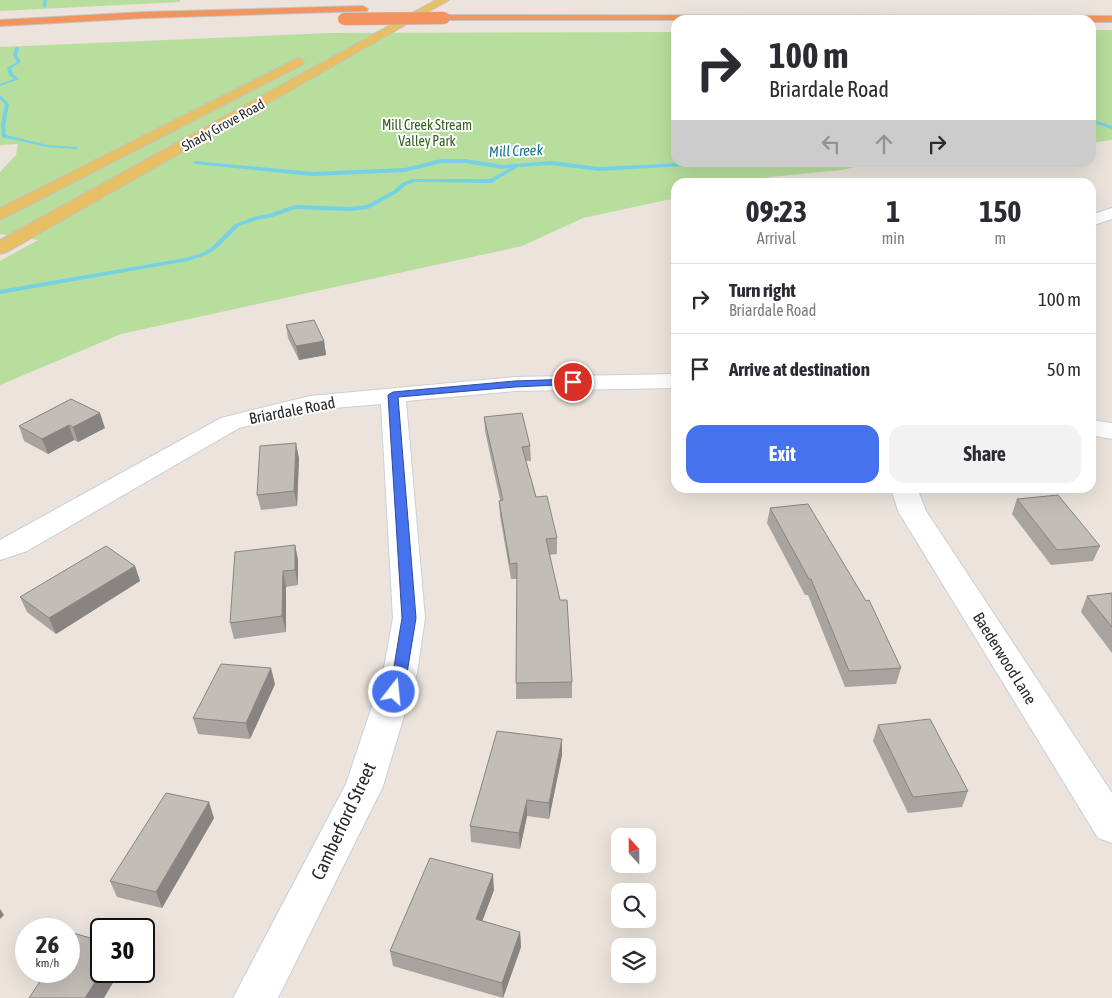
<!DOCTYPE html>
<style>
:root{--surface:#fff;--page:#f2f2f3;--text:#2b2b33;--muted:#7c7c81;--line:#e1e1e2;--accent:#4672ee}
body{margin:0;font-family:"Asap Condensed",sans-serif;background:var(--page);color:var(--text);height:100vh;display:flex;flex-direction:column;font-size:19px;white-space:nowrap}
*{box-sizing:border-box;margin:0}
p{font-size:16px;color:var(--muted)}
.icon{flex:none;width:28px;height:28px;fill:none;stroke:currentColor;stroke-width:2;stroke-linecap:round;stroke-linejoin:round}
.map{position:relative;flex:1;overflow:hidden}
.sheet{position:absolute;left:671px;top:178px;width:425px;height:315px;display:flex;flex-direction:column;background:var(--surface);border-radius:15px;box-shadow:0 5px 20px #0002}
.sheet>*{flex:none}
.hud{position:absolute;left:671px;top:15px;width:425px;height:152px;border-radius:15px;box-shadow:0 5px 20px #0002;background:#fff;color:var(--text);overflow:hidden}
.needle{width:32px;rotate:339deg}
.controls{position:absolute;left:611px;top:828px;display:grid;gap:10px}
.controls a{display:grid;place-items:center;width:45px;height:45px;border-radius:10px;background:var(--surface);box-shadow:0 5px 20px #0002;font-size:25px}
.speed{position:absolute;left:15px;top:918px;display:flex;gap:10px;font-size:25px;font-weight:700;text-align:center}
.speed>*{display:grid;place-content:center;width:65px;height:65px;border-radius:50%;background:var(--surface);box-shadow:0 5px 20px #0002;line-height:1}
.speed small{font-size:12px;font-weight:400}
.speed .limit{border:2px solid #111;border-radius:8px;background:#fff;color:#111}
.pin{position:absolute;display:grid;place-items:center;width:42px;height:42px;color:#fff;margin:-21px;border:2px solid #fff;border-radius:50%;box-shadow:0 1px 5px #0007}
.me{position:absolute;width:55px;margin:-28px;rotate:16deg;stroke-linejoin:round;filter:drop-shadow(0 0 4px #0008)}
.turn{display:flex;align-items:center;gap:18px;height:105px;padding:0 15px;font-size:22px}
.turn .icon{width:65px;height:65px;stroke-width:2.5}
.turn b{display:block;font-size:35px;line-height:42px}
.lanes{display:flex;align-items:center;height:48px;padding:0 15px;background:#0003;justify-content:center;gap:25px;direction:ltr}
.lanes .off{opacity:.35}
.eta{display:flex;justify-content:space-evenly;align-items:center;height:85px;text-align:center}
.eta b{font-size:30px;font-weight:700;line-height:35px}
.cta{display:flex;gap:10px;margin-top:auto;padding:10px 15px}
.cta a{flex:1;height:58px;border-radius:15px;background:var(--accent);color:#fff;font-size:20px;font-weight:700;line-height:58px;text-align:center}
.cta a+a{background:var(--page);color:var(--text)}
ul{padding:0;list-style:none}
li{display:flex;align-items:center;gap:15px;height:70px;padding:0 15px;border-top:1px solid var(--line)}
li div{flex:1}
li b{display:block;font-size:19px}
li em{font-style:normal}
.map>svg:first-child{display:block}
.green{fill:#b7de9c}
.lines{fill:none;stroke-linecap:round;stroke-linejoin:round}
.stream{fill:#75d1e6;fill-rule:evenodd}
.minor-casing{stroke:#cacfda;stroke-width:2}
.primary-casing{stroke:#c3c3c3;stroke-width:2}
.motorway-casing{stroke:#c3c3c3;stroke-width:2}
.minor{fill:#fff;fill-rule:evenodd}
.primary{fill:#e7bf64;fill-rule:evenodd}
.motorway{fill:#f3935e;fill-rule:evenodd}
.motorway-bridge-casing{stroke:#c3c3c3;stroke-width:13;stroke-linecap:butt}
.motorway-bridge{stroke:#f3935e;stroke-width:12}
.wall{fill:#a8a39e}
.shaded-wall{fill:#888481}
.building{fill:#c3bdb8;stroke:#888481}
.route{fill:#4672ee;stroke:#2e4a9b}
.labels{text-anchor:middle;stroke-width:4;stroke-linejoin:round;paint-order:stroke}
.far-street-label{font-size:14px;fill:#292929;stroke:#fff}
.far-park-label{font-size:14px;fill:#31611e;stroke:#fff}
.far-water-label{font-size:15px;font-style:italic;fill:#167091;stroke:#fff}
.street-label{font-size:16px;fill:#292929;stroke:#fff}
.near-street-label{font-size:19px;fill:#292929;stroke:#fff}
</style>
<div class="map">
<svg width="1112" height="998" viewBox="0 0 1112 998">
<rect width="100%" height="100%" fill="#ebe3dc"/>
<g class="green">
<polygon points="0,0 180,0 180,1 179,2 0,11"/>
<polygon points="1091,30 1112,30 1112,140 1091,143"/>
<polygon points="676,32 676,162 872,163 842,170 770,177 745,182 676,182 676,198 583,218 522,246 121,334 0,385 0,261 38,240 0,234 0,172 16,155 18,144 0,145 0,47 330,33"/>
</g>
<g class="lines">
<g class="stream">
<polygon points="43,0 47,0 46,8 43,7"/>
<polygon points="17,47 19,48 17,55 21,62 11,68 13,74 19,79 0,86 0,84 14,79 9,75 7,68 17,62 13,55 15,48"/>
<polygon points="0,95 9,104 5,125 6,135 47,145 76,147 78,148 76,149 47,147 2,137 1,125 5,104 0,99"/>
<polygon points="1091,119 1112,126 1112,129 1091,122"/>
<polygon points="441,159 466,159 502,165 551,161 599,167 705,162 751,162 599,171 551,165 518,167 491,183 415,182 406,185 397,193 368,209 349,211 296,209 272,217 257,220 239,226 216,249 206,255 188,261 0,294 0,290 185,258 202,253 212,247 235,224 254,217 269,214 295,205 349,207 367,205 393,191 402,183 412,179 490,179 511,168 502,169 466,163 441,163 405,172 312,176 196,164 194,163 194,161 312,172 405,168"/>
</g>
<g class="minor-casing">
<g id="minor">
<polygon points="1112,208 1112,219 1091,226 1091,215"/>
<polygon points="676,374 676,388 515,391 406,401 425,618 417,673 383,786 278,998 233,998 346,784 383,673 393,618 381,404 310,410 239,428 27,551 0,560 0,540 221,418 310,396 515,377"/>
<polygon points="1091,420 1112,423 1112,439 1091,435"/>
<polygon points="891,488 917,488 926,511 1112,793 1112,843 1098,838 898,511"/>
</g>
</g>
<g class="primary-casing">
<g id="primary">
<polygon points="436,0 449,0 7,252 0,254 0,240"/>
<polygon points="298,58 302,59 304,62 302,65 0,220 0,208"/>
</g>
</g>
<g class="motorway-casing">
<g id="motorway">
<polygon points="363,6 368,9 367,11 145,18 0,26 0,20 145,12"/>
<polygon points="444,15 1112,16 1112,22 1091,22 1091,20 440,20 440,16"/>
</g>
</g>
<use href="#minor" class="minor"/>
<use href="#primary" class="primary"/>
<use href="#motorway" class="motorway"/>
<g class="motorway-bridge-casing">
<polyline id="motorway-bridge" points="344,19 444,18"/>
</g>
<use href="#motorway-bridge" class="motorway-bridge"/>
</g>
<g class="wall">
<polygon points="286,325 324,341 326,355 299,360 288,338"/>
<polygon points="71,399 105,428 78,442 74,440 48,454 24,441 19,426"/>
<polygon points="484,417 530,446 531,461 526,461 536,497 557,538 557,554 549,555 572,682 572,698 516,699 517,579 511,579 500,516 499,501 500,500 485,431"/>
<polygon points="299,458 297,506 261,510 257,495"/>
<polygon points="1053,488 1069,488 1068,490"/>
<polygon points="1017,499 1100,546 1093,561 1051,565 1012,514"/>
<polygon points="770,508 901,668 896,684 845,687 808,595 805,595 767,523"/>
<polygon points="295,545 298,560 298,585 286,587 286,632 234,639 230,623"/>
<polygon points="135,566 140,581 56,634 27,612 20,597"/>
<polygon points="1112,593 1112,653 1081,612 1087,596"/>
<polygon points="275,684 250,739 198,734 193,718"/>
<polygon points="878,725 968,791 962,807 908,813 873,741"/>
<polygon points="562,739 562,755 549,819 527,816 520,849 471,842 470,826"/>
<polygon points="214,818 162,908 117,897 110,881"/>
<polygon points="494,890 482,921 520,932 521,947 503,998 393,966 390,951"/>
</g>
<g class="shaded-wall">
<polygon points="324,341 326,355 299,360 296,346"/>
<polygon points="100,413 105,428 78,442 73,427"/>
<polygon points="69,425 74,440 48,454 42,439"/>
<polygon points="296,443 299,458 297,506 294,491"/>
<polygon points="295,545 298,560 298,585 295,570"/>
<polygon points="135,566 140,581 56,634 49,618"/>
<polygon points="283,571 286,587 286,632 282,616"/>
<polygon points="271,668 275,684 250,739 246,723"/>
<polygon points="562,739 562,755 549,819 549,803"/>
<polygon points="527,800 527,816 520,849 519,833"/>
<polygon points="209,802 214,818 162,908 156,892"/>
<polygon points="493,874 494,890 477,935 476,919"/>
<polygon points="0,909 4,915 0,919"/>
<polygon points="520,932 521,947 503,998 502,983"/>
<polygon points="102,971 120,971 104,998 85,998"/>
</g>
<g class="building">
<polygon points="314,320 324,341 296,346 286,325"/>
<polygon points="71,399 100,413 73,427 69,425 42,439 19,426"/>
<polygon points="522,413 530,446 522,447 536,497 547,496 557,538 546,539 560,600 567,600 572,682 516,683 517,563 510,564 499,501 503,500 484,417"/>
<polygon points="296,443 294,491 257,495 260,446"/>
<polygon points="1058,495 1100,546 1057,550 1017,499"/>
<polygon points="808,504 866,601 869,600 901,668 849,671 811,579 809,579 770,508"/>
<polygon points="295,545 295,570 283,571 282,616 230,623 235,552"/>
<polygon points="106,546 135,566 49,618 20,597"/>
<polygon points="1112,593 1112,627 1087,596"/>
<polygon points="221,664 271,668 246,723 193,718"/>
<polygon points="930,719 968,791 913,797 878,725"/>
<polygon points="497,731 562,739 549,803 527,800 519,833 470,826"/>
<polygon points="166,793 209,802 156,892 110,881"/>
<polygon points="430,858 493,874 476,919 520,932 502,983 390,951"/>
<polygon points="73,933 101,941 101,971 102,971 85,998 29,998 47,971 69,971 69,939"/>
</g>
<polygon class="route" points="573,379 577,380 577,384 515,387 398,397 416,618 407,673 399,696 389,696 387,692 393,673 402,618 388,395 393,392 515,381"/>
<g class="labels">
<g class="far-street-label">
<text transform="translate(223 125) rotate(-29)" y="5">Shady Grove Road</text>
</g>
<g class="far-park-label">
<text x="427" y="130">Mill Creek Stream<tspan x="427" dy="16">Valley Park</tspan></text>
</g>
<g class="far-water-label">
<text transform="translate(516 151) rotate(-2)" y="5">Mill Creek</text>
</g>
<g class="street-label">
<text transform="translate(292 410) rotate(-11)" y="6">Briardale Road</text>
<text transform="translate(1005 658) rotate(58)" y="6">Baederwood Lane</text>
</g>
<g class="near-street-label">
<text transform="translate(343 821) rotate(-65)" y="7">Camberford Street</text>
</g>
</g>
</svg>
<div class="controls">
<a><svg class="needle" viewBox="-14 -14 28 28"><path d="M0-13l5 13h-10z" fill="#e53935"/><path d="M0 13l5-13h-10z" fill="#7c7c81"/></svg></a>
<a><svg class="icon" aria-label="search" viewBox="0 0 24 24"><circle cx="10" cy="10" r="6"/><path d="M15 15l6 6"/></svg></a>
<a><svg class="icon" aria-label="layers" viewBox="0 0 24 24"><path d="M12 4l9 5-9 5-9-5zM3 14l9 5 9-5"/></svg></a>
</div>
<div class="speed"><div>26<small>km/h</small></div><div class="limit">30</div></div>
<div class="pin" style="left:573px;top:382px;background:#d93025"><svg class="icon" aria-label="arrive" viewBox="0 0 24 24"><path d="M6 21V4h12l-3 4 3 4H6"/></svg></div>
<svg class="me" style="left:394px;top:692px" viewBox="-20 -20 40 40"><circle r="17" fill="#4672ee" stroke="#fff" stroke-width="3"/><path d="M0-11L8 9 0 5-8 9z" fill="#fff"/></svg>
<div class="hud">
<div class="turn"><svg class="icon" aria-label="right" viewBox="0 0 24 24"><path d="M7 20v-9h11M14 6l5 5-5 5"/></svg><div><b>100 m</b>Briardale Road</div></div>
<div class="lanes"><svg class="icon off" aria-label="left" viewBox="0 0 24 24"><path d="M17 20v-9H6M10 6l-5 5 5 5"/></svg><svg class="icon off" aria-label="ahead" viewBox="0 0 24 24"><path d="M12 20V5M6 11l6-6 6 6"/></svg><svg class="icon" aria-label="right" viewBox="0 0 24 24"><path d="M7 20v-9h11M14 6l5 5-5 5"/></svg></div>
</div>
<section class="sheet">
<div class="eta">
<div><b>09:23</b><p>Arrival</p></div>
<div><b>1</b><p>min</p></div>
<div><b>150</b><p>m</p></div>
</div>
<ul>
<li><svg class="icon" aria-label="right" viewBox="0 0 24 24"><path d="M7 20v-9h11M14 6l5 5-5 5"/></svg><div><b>Turn right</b><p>Briardale Road</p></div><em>100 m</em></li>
<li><svg class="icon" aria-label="arrive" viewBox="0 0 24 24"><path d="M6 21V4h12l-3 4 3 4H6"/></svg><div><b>Arrive at destination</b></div><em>50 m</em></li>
</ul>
<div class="cta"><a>Exit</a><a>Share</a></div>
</section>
</div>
